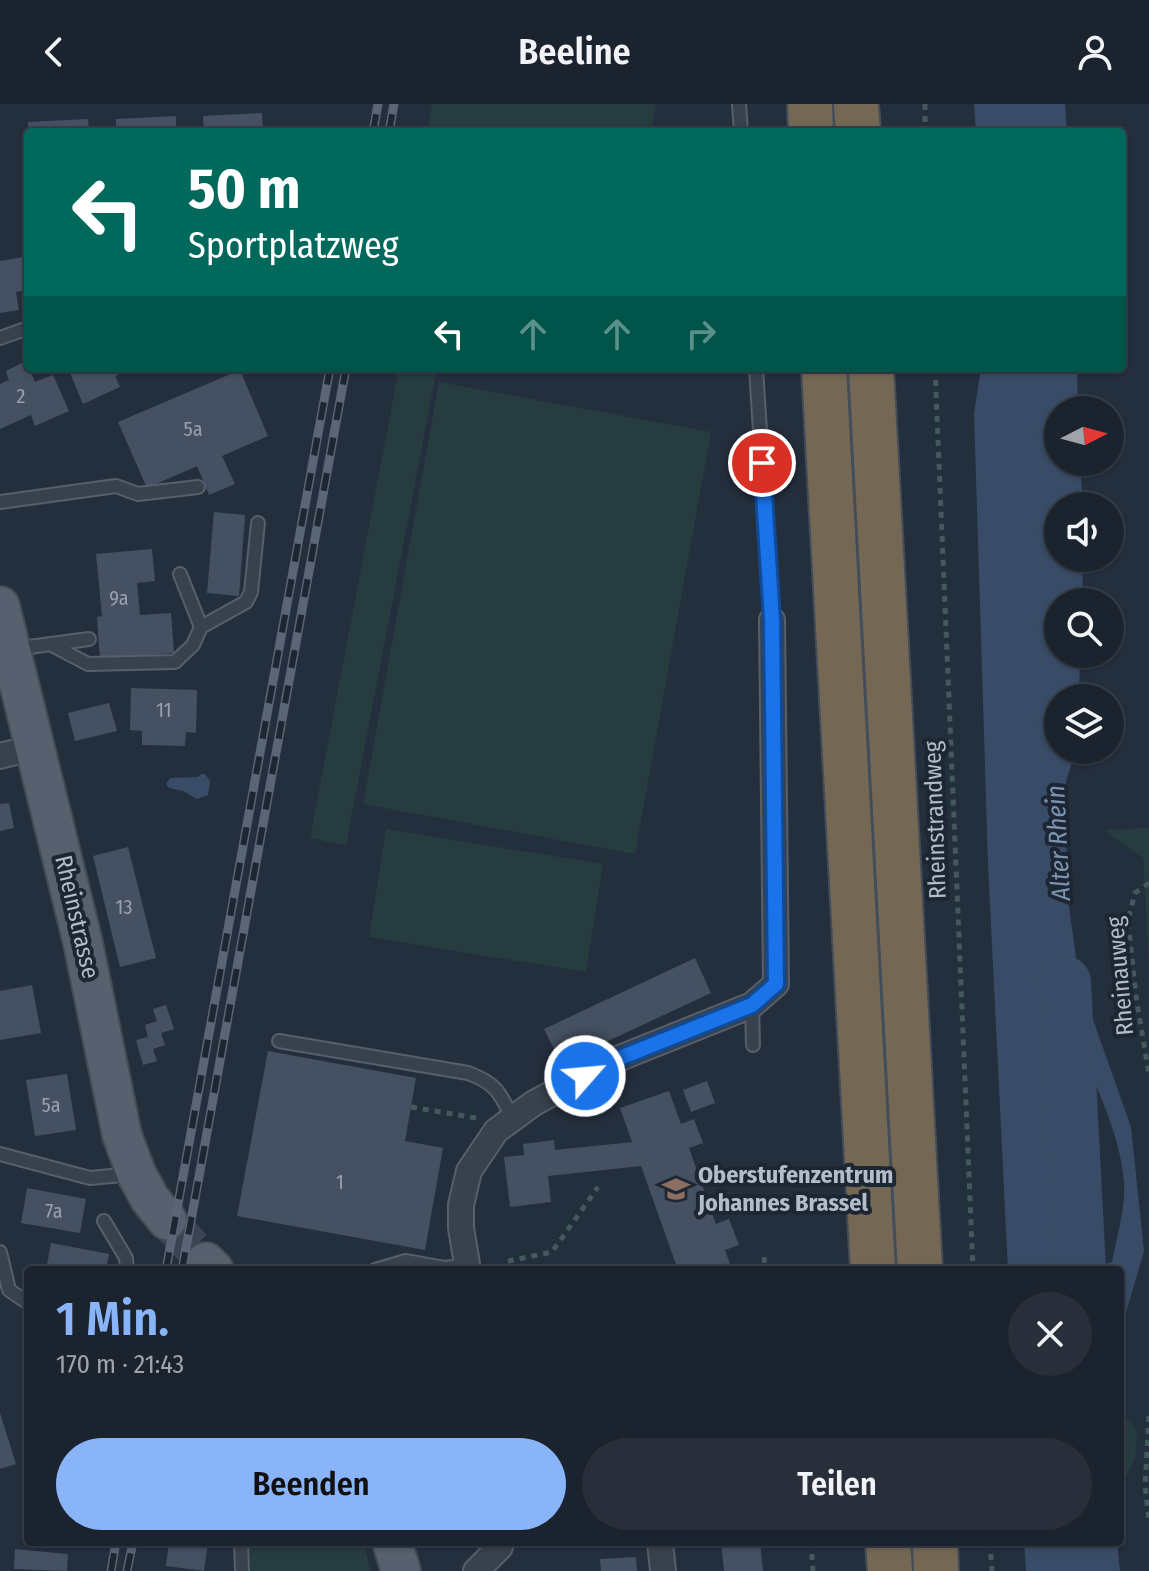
<!DOCTYPE html>
<html lang="de">
<meta charset="utf-8">
<style>
:root{--surface:#1b232e;--page:#282f3a;--text:#f1f3f6;--muted:#a0a4aa;--line:#39404a;--accent:#8ab4f8}
body{margin:0;font-family:"Fira Sans Condensed",sans-serif;background:var(--page);color:var(--text);height:100vh;display:flex;flex-direction:column;font-size:30px;white-space:nowrap}
*{box-sizing:border-box;margin:0}
p{font-size:26px;color:var(--muted)}
.icon{flex:none;width:44px;height:44px;fill:none;stroke:currentColor;stroke-width:2;stroke-linecap:round;stroke-linejoin:round}
.map{position:relative;flex:1;overflow:hidden}
.side{position:absolute;left:24px;top:1162px;width:1100px;height:280px;display:flex;flex-direction:column;background:var(--surface);border-radius:8px;box-shadow:0 2px 6px #0004,0 0 0 2px var(--line)}
.side>*{flex:none}
.banner{position:absolute;left:24px;top:24px;width:1102px;height:244px;border-radius:8px;box-shadow:0 2px 6px #0004,0 0 0 2px var(--line);background:#00695c;color:#fff;overflow:hidden}
.needle{width:52px;rotate:84deg}
.buttons{position:absolute;left:1044px;top:292px;display:grid;gap:16px}
.buttons a{display:grid;place-items:center;width:80px;height:80px;border-radius:50%;background:var(--surface);box-shadow:0 2px 6px #0004,0 0 0 2px var(--line);font-size:40px}
.pin{position:absolute;display:grid;place-items:center;width:68px;height:68px;color:#fff;margin:-34px;border:4px solid #fff;border-radius:50%;box-shadow:0 2px 8px #0007}
.me{position:absolute;width:88px;margin:-44px;rotate:63deg;stroke-linejoin:round;filter:drop-shadow(0 0 6px #0008)}
.turn{display:flex;align-items:center;gap:28px;height:168px;padding:0 32px;font-size:36px}
.turn .icon{width:104px;height:104px;stroke-width:2.5}
.turn b{display:block;font-size:56px;line-height:68px}
.lanes{display:flex;align-items:center;height:76px;padding:0 32px;background:#0003;justify-content:center;gap:40px;direction:ltr}
.lanes .off{opacity:.35}
.round{display:grid;place-items:center;flex:none;width:84px;height:84px;border-radius:42px;background:var(--page)}
.headline{display:flex;align-items:center;justify-content:space-between;height:136px;padding:0 32px}
h1{font-size:48px;font-weight:600;line-height:60px;color:var(--accent)}
.primary-button{display:flex;gap:16px;margin-top:auto;padding:16px 32px}
.primary-button a{flex:1;height:92px;border-radius:48px;background:var(--accent);color:#111;font-size:32px;font-weight:600;line-height:92px;text-align:center}
.primary-button a+a{background:var(--page);color:var(--text)}
header{display:flex;justify-content:space-between;align-items:center;height:104px;padding:0 32px;background:var(--surface);font-size:36px;font-weight:600}
.map>svg:first-child{display:block}
.green{fill:#263c3f}
.water{fill:#394c67;fill-rule:evenodd}
.lines{fill:none;stroke-linecap:round;stroke-linejoin:round}
.river{stroke:#394c67;stroke-width:52}
.building{fill:#455162}
.primary-tunnel{stroke:#3a4453;stroke-width:38;stroke-dasharray:38 19;stroke-linecap:butt}
.service-casing{stroke:#565f6c;stroke-width:16}
.minor-casing{stroke:#565f6c;stroke-width:28}
.primary-casing{stroke:#414a57;stroke-width:42}
.motorway-casing{stroke:#434c59;stroke-width:48}
.path{stroke:#44595c;stroke-width:5;stroke-dasharray:6 6;stroke-linecap:butt}
.service{stroke:#38414e;stroke-width:12}
.minor{stroke:#38414e;stroke-width:24}
.primary{stroke:#56606e;stroke-width:38}
.motorway{stroke:#746855;stroke-width:44}
.rail-casing{stroke:#5a6575;stroke-width:9}
.rail{stroke:#1d2633;stroke-width:6;stroke-dasharray:18;stroke-linecap:butt}
.route-casing{stroke:#114b97;stroke-width:20}
.route{stroke:#1a73e8;stroke-width:14}
.labels{text-anchor:middle;stroke-width:8;stroke-linejoin:round;paint-order:stroke}
.number-label{font-size:20px;fill:#98a1af}
.street-label{font-size:24px;fill:#b4bcc9;stroke:#1d2633}
.poi-label{font-size:24px;font-weight:bold;fill:#b4bcc9;stroke:#1d2633;text-anchor:start}
.water-label{font-size:26px;font-style:italic;fill:#7c92b1;stroke:#1d2633}
</style>
<header><svg class="icon" aria-label="back" viewBox="0 0 24 24"><path d="M15 5l-7 7 7 7"/></svg>Beeline<svg class="icon" aria-label="person" viewBox="0 0 24 24"><circle cx="12" cy="8" r="4"/><path d="M4 21q1-7 8-7t8 7"/></svg></header>
<div class="map">
<svg width="1149" height="1467" viewBox="0 0 1149 1467">
<rect width="100%" height="100%" fill="#242f3e"/>
<g class="green">
<polygon points="432,0 656,0 651,28 427,28"/>
<polygon points="399,264 437,264 346,741 310,734"/>
<polygon points="439,278 711,328 635,750 363,700"/>
<polygon points="1149,724 1149,862 1143,754 1104,726"/>
<polygon points="386,725 603,760 586,868 369,833"/>
<polygon points="1120,1314 1127,1314 1137,1327 1135,1354 1120,1386"/>
<polygon points="249,1438 363,1438 371,1467 250,1467"/>
</g>
<g class="water">
<polygon points="974,0 1065,0 1067,28 976,28"/>
<path d="M981,264H1077L1078,306H1058V358H1081L1082,402H1058V454H1083L1082,498H1058V550H1080L1079,594H1058V646H1076L1066,677L1067,788L1079,876L1131,1023L1144,1147L1120,1229V1166H1008L988,760L974,309ZM1078,945C1098,981 1127,1049 1124,1091C1123,1113 1116,1136 1112,1158L1098,1162C1088,1142 1065,1081 1067,1060C1068,1052 1075,1045 1079,1038L1067,947Z"/>
<polygon points="201,670 205,670 210,677 208,691 197,695 183,687 169,684 166,680 170,674 198,673"/>
<polygon points="1024,1438 1117,1438 1120,1467 1026,1467"/>
</g>
<g class="lines">
<polyline class="river" points="1065,878 1080,1166"/>
</g>
<g class="building">
<polygon points="262,9 263,28 204,28 203,12"/>
<polygon points="176,12 176,28 116,28 116,15"/>
<polygon points="88,15 89,28 29,28 28,18"/>
<polygon points="24,153 28,186 16,188 19,206 0,209 0,157"/>
<polygon points="22,259 26,268 30,267 35,278 53,271 69,307 35,322 31,311 0,325 0,280 9,276 6,267"/>
<polygon points="68,264 133,264 115,272 120,283 83,300"/>
<polygon points="240,266 268,332 222,352 235,380 209,391 197,362 147,384 118,318"/>
<polygon points="214,408 245,411 239,492 207,489"/>
<polygon points="152,445 155,477 137,479 140,511 171,509 174,549 100,555 97,513 102,512 96,450"/>
<polygon points="131,584 197,586 196,629 186,628 185,642 142,641 142,627 130,626"/>
<polygon points="109,599 117,627 75,637 68,609"/>
<polygon points="9,699 14,724 0,727 0,700"/>
<polygon points="128,743 156,854 120,863 93,752"/>
<polygon points="695,854 711,889 561,959 544,925"/>
<polygon points="32,881 41,929 0,936 0,887"/>
<polygon points="166,901 174,925 161,929 165,941 153,945 157,957 143,961 136,936 148,933 145,921 157,917 153,905"/>
<polygon points="268,947 416,974 405,1037 443,1044 425,1146 237,1112"/>
<polygon points="67,970 76,1026 35,1032 26,976"/>
<polygon points="707,977 715,999 691,1008 683,986"/>
<polygon points="669,987 681,1020 694,1015 703,1039 689,1044 716,1120 729,1115 739,1141 725,1146 732,1166 678,1166 641,1062 548,1072 551,1098 510,1103 504,1053 524,1051 523,1040 554,1036 555,1046 632,1038 620,1004"/>
<polygon points="27,1084 86,1095 80,1129 21,1119"/>
<polygon points="51,1139 109,1150 106,1166 46,1166"/>
<polygon points="0,1309 16,1360 0,1365"/>
<polygon points="169,1438 208,1438 204,1467 166,1462"/>
<polygon points="721,1438 760,1438 763,1467 724,1467"/>
<polygon points="15,1445 68,1450 67,1467 14,1465"/>
<polygon points="636,1453 637,1467 601,1467 600,1455"/>
</g>
<g class="lines">
<polyline class="primary-tunnel" points="167,1116 206,1158"/>
<g class="service-casing">
<g id="service">
<polyline points="739,0 741,28"/>
<polyline points="0,234 28,224"/>
<polyline points="756,264 772,516"/>
<polyline points="0,398 116,382 138,390 198,383"/>
<polyline points="180,470 201,523"/>
<polyline points="50,540 88,560 175,558 193,541 201,523 246,498 251,488 258,419"/>
<polyline points="14,545 89,535"/>
<polyline points="752,901 753,941"/>
<path d="M279,937L468,969C496,979 500,989 513,1015"/>
<polyline points="0,1050 90,1074 133,1070"/>
<polyline points="104,1117 126,1154 127,1166"/>
<polyline points="0,1148 9,1186 28,1199"/>
<polyline points="375,1166 406,1157 445,1164 467,1161"/>
<polyline points="241,1438 242,1467"/>
</g>
</g>
<g class="minor-casing">
<g id="minor">
<polyline points="0,652 35,643"/>
<polyline points="468,1166 461,1124 461,1101 469,1067 496,1027 534,999 610,958 752,901 776,880 772,516"/>
<polyline points="660,1438 663,1467"/>
<polyline points="476,1467 500,1443 501,1438"/>
</g>
</g>
<g class="primary-casing">
<g id="primary">
<polyline points="0,502 83,839 122,1031 136,1069 150,1095 167,1116"/>
<polyline points="206,1158 214,1166"/>
<polyline points="392,1438 401,1467"/>
</g>
</g>
<g class="motorway-casing">
<g id="motorway">
<polyline points="810,0 811,28"/>
<polyline points="856,0 858,28"/>
<polyline points="824,264 873,1166"/>
<polyline points="871,264 920,1166"/>
<polyline points="888,1438 890,1467"/>
<polyline points="935,1438 936,1467"/>
</g>
</g>
<g class="path">
<polyline points="925,0 925,28"/>
<polyline points="935,264 973,1166"/>
<polyline points="1149,779 1135,789 1128,816 1136,893 1149,970"/>
<polyline points="411,1003 476,1014"/>
<polyline points="764,1153 765,1166"/>
<polyline points="286,1166 289,1163 296,1166"/>
<polyline points="505,1166 504,1158 552,1148 598,1083"/>
<polyline points="1149,1312 1145,1382 1149,1416"/>
<polyline points="811,1438 813,1467"/>
<polyline points="990,1438 992,1467"/>
</g>
<use href="#service" class="service"/>
<use href="#minor" class="minor"/>
<use href="#primary" class="primary"/>
<use href="#motorway" class="motorway"/>
<g class="rail-casing">
<g id="rail">
<polyline points="373,28 378,0"/>
<polyline points="389,28 394,0"/>
<polyline points="166,1166 330,264"/>
<polyline points="182,1166 346,264"/>
<polyline points="111,1467 116,1438"/>
<polyline points="127,1467 133,1438"/>
</g>
</g>
<use href="#rail" class="rail"/>
</g>
<g class="lines">
<g class="route-casing">
<polyline id="route" points="585,972 610,958 752,901 776,880 772,516 762,359"/>
</g>
<use href="#route" class="route"/>
</g>
<defs>
<g id="school-bare" transform="scale(2.16)"><path d="M0-5L7-2L0 1L-7-2ZM-4 1L0 2.5L4 1V4Q0 6-4 4Z" fill="#8d6e63" stroke="#1d2633" stroke-width="2.5" paint-order="stroke"/></g>
</defs>
<g fill-rule="evenodd">
<use href="#school-bare" x="676" y="1085"/>
</g>
<g class="labels">
<g class="number-label">
<text x="21" y="299">2</text>
<text x="193" y="332">5a</text>
<text x="119" y="501">9a</text>
<text x="164" y="613">11</text>
<text x="124" y="810">13</text>
<text x="51" y="1008">5a</text>
<text x="340" y="1085">1</text>
<text x="54" y="1114">7a</text>
</g>
<g class="street-label">
<text transform="translate(935 716) rotate(-92)" y="8">Rheinstrandweg</text>
<text transform="translate(77 813) rotate(77)" y="8">Rheinstrasse</text>
<text transform="translate(1120 872) rotate(-95)" y="8">Rheinauweg</text>
</g>
<g class="poi-label">
<text x="698" y="1079">Oberstufenzentrum<tspan x="698" dy="28">Johannes Brassel</tspan></text>
</g>
<g class="water-label">
<text transform="translate(1058 739) rotate(-93)" y="9">Alter Rhein</text>
</g>
</g>
</svg>
<div class="buttons">
<a><svg class="needle" viewBox="-14 -14 28 28"><path d="M0-13l5 13h-10z" fill="#e53935"/><path d="M0 13l5-13h-10z" fill="#a0a4aa"/></svg></a>
<a><svg class="icon" aria-label="sound" viewBox="0 0 24 24"><path d="M4 9h4l5-4v14l-5-4H4zM17 9q2 3 0 6"/></svg></a>
<a><svg class="icon" aria-label="search" viewBox="0 0 24 24"><circle cx="10" cy="10" r="6"/><path d="M15 15l6 6"/></svg></a>
<a><svg class="icon" aria-label="layers" viewBox="0 0 24 24"><path d="M12 4l9 5-9 5-9-5zM3 14l9 5 9-5"/></svg></a>
</div>
<div class="pin" style="left:762px;top:359px;background:#d93025"><svg class="icon" aria-label="arrive" viewBox="0 0 24 24"><path d="M6 21V4h12l-3 4 3 4H6"/></svg></div>
<svg class="me" style="left:585px;top:972px" viewBox="-20 -20 40 40"><circle r="17" fill="#1a73e8" stroke="#fff" stroke-width="3"/><path d="M0-11L8 9 0 5-8 9z" fill="#fff"/></svg>
<div class="banner">
<div class="turn"><svg class="icon" aria-label="left" viewBox="0 0 24 24"><path d="M17 20v-9H6M10 6l-5 5 5 5"/></svg><div><b>50 m</b>Sportplatzweg</div></div>
<div class="lanes"><svg class="icon" aria-label="left" viewBox="0 0 24 24"><path d="M17 20v-9H6M10 6l-5 5 5 5"/></svg><svg class="icon off" aria-label="ahead" viewBox="0 0 24 24"><path d="M12 20V5M6 11l6-6 6 6"/></svg><svg class="icon off" aria-label="ahead" viewBox="0 0 24 24"><path d="M12 20V5M6 11l6-6 6 6"/></svg><svg class="icon off" aria-label="right" viewBox="0 0 24 24"><path d="M7 20v-9h11M14 6l5 5-5 5"/></svg></div>
</div>
<section class="side">
<div class="headline"><div><h1>1 Min.</h1><p>170 m · 21:43</p></div><a class="round"><svg class="icon" aria-label="close" viewBox="0 0 24 24"><path d="M6 6l12 12M18 6L6 18"/></svg></a></div>
<div class="primary-button"><a>Beenden</a><a>Teilen</a></div>
</section>
</div>
